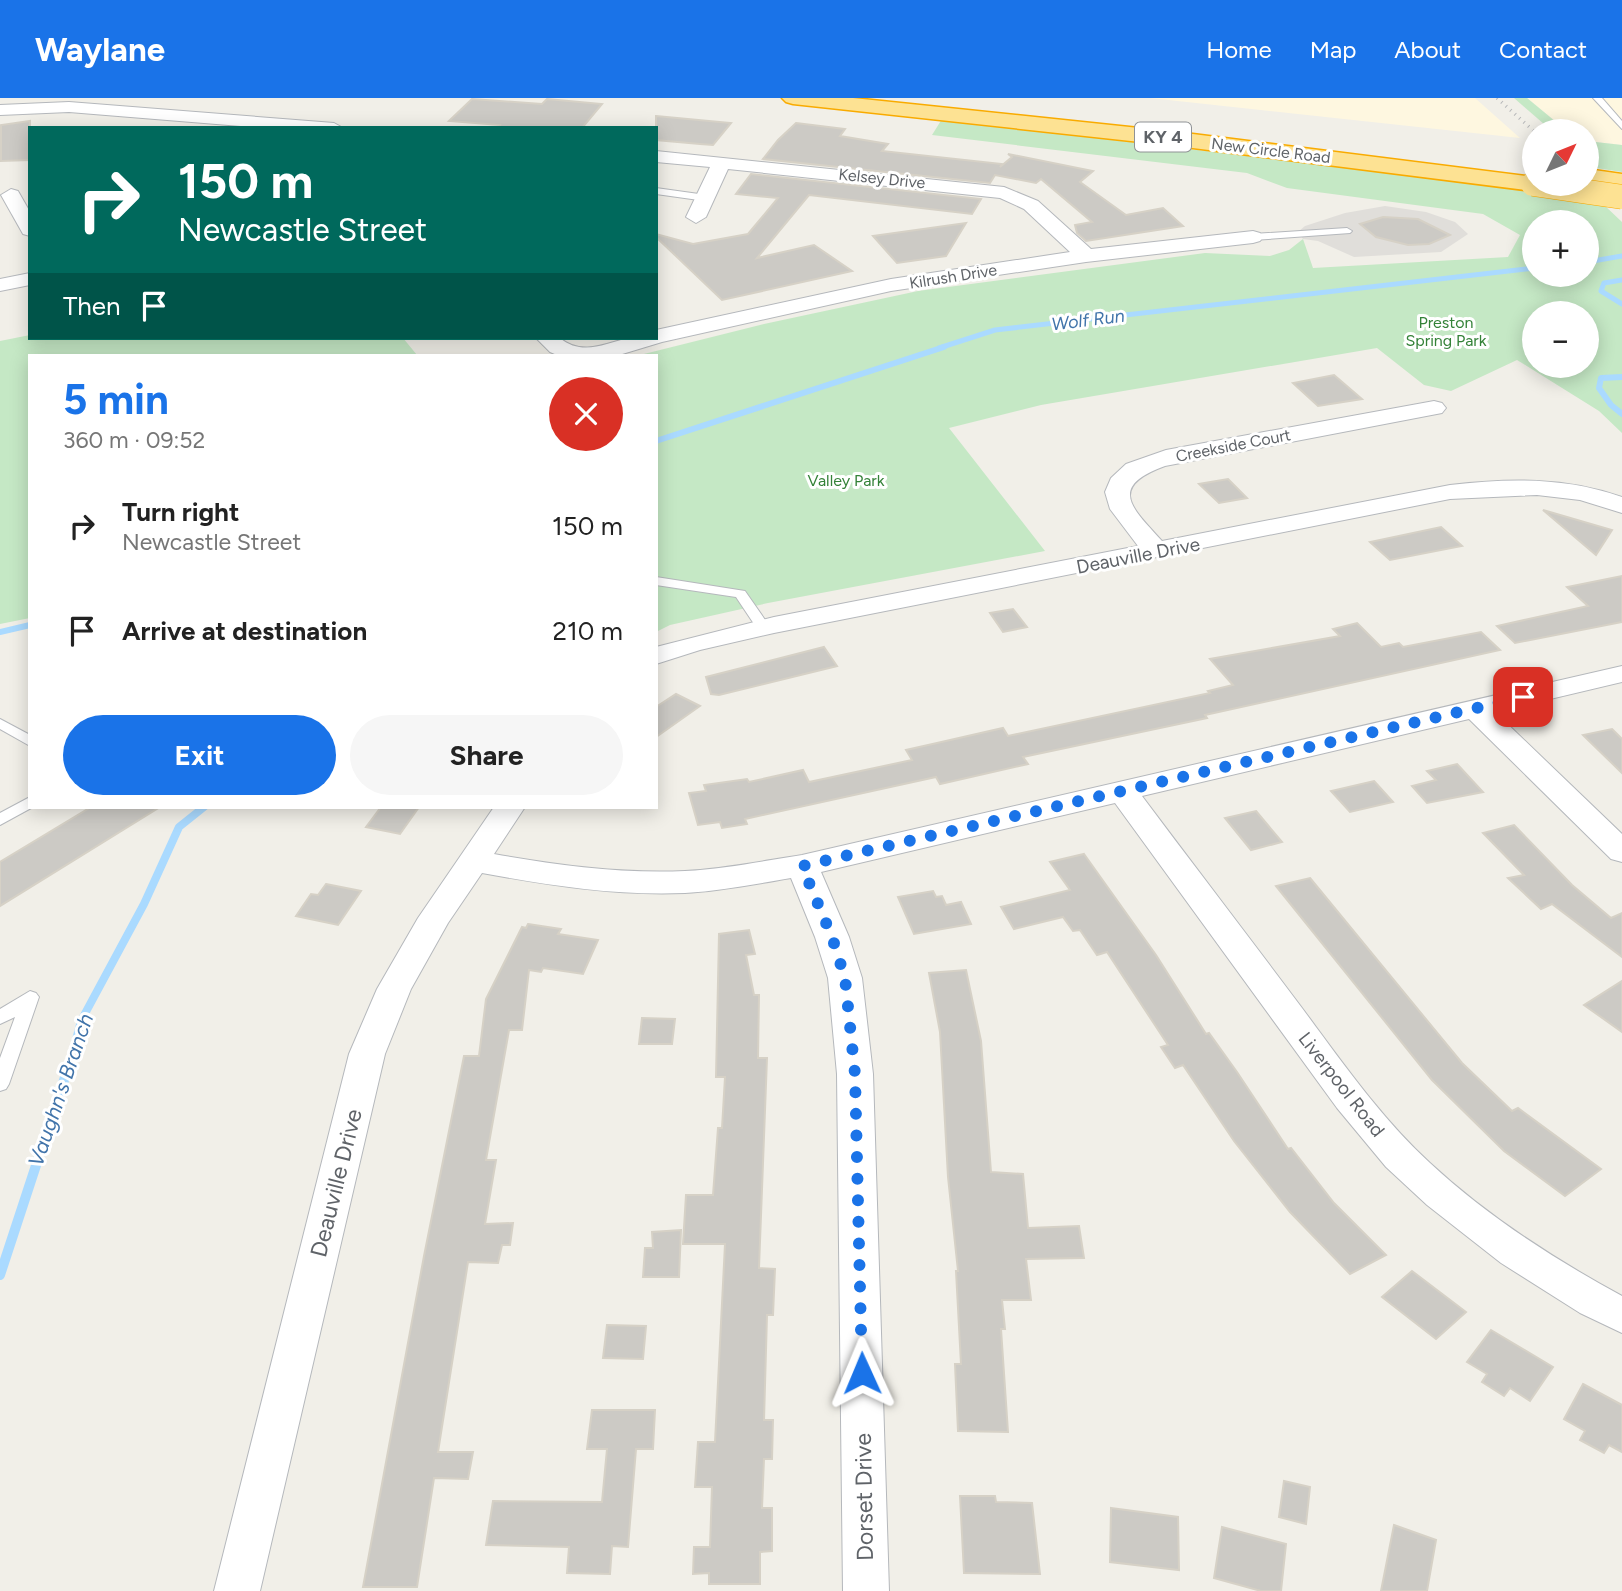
<!DOCTYPE html>
<meta charset="utf-8">
<style>
:root{--surface:#fff;--page:#f6f6f6;--text:#222;--muted:#767676;--accent:#1a73e8}
body{margin:0;font-family:Figtree,sans-serif;background:var(--page);color:var(--text);height:100vh;display:flex;flex-direction:column;font-size:26px;white-space:nowrap}
*{box-sizing:border-box;margin:0}
p{font-size:23px;color:var(--muted)}
.icon{flex:none;width:38px;height:38px;fill:none;stroke:currentColor;stroke-width:2;stroke-linecap:round;stroke-linejoin:round}
.map{position:relative;flex:1;overflow:hidden}
.details{position:absolute;left:28px;top:256px;width:630px;height:455px;display:flex;flex-direction:column;background:var(--surface);border-radius:0px;box-shadow:0 4px 18px #0003}
.details>*{flex:none}
.top-card{position:absolute;left:28px;top:28px;width:630px;height:214px;border-radius:0px;box-shadow:0 4px 18px #0003;background:#00695c;color:#fff;overflow:hidden}
.needle{width:46px;rotate:47deg}
.buttons{position:absolute;left:1522px;top:21px;display:grid;gap:14px}
.buttons a{display:grid;place-items:center;width:77px;height:77px;border-radius:50%;background:var(--surface);box-shadow:0 4px 18px #0003;font-size:35px}
.pin{position:absolute;display:grid;place-items:center;width:60px;height:60px;color:#fff;margin:-30px;border-radius:14px;box-shadow:0 4px 10px #0006}
.me{position:absolute;width:77px;margin:-38px;rotate:359deg;stroke-linejoin:round;filter:drop-shadow(0 0 5px #0008)}
.turn{display:flex;align-items:center;gap:24px;height:147px;padding:0 35px;font-size:32px}
.turn .icon{width:91px;height:91px;stroke-width:2.5}
.turn b{display:block;font-size:49px;line-height:60px}
.then{display:flex;align-items:center;height:66px;padding:0 35px;background:#0003;gap:14px;font-size:26px}
.round{display:grid;place-items:center;flex:none;width:74px;height:74px;border-radius:37px;background:var(--page)}
.overview{display:flex;align-items:center;justify-content:space-between;height:119px;padding:0 35px}
h1{font-size:42px;font-weight:700;line-height:52px;color:var(--accent)}
.action{display:flex;gap:14px;margin-top:auto;padding:14px 35px}
.action a{flex:1;height:80px;border-radius:42px;background:var(--accent);color:#fff;font-size:28px;font-weight:700;line-height:80px;text-align:center}
.action a+a{background:var(--page);color:var(--text)}
ul{padding:0;list-style:none}
li{display:flex;align-items:center;gap:21px;height:105px;padding:0 35px}
li div{flex:1}
li b{display:block;font-size:26px}
li em{font-style:normal}
header{display:flex;align-items:center;gap:42px;box-sizing:border-box;height:98px;padding:0 35px;background:var(--accent);color:#fff}
header strong{font-size:33px}
nav{display:flex;gap:38px;margin-inline-start:auto;font-size:24px}
.map>svg:first-child{display:block}
.commercial{fill:#fef7e0}
.industrial{fill:#e0deda}
.green{fill:#c5e8c5;fill-rule:evenodd}
.lines{fill:none;stroke-linecap:round;stroke-linejoin:round}
.stream-far3{stroke:#aadaff;stroke-width:5}
.stream-far2{stroke:#aadaff;stroke-width:6}
.stream-far1{stroke:#aadaff;stroke-width:8}
.stream{stroke:#aadaff;stroke-width:10}
.building{fill:#cccac5;stroke:#d6d1c6;stroke-width:2}
.service-casing{stroke:#b5b8bc;stroke-width:2}
.minor-casing{stroke:#b5b8bc;stroke-width:2}
.motorway-casing{stroke:#f9ab00;stroke-width:3}
.service{fill:#fff;fill-rule:evenodd}
.minor{fill:#fff;fill-rule:evenodd}
.motorway{fill:#fde293;fill-rule:evenodd}
.rail{stroke:#b6b7b8;stroke-width:3.5;stroke-dasharray:1 5;stroke-linecap:butt}
.motorway-bridge-casing{stroke:#f9ab00;stroke-width:25;stroke-linecap:butt}
.motorway-bridge{stroke:#fde293;stroke-width:24}
.route{stroke:#1a73e8;stroke-width:12;stroke-dasharray:0 21.6}
.labels{text-anchor:middle;stroke-width:6;stroke-linejoin:round;paint-order:stroke}
.far-street-label{font-size:16px;fill:#5f6368;stroke:#fff}
.far-park-label{font-size:16px;fill:#348238;stroke:#fff}
.shield{fill:#fff;stroke:#8f9295;stroke-width:2}
.shield-label{font-size:18px;font-weight:bold;fill:#5f6368}
.far-water-label{font-size:18px;font-style:italic;fill:#4174aa;stroke:#fff}
.street-label{font-size:19px;fill:#5f6368;stroke:#fff}
.water-label{font-size:21px;font-style:italic;fill:#4174aa;stroke:#fff}
.near-street-label{font-size:23px;fill:#5f6368;stroke:#fff}
</style>
<header>
<strong>Waylane</strong>
<nav><a>Home</a><a>Map</a><a>About</a><a>Contact</a></nav>
</header>
<div class="map">
<svg width="1622" height="1493" viewBox="0 0 1622 1493">
<rect width="100%" height="100%" fill="#f1efe8"/>
<g class="commercial">
<polygon points="1150,0 1475,0 1520,40"/>
<polygon points="1527,0 1622,0 1622,47 1587,43 1587,33 1567,33"/>
</g>
<polygon class="industrial" points="1385,108 1426,114 1455,124 1468,136 1441,154 1354,159 1318,143 1303,141 1298,134 1305,128 1345,115"/>
<g class="green">
<polygon points="1514,0 1527,0 1567,33 1552,33"/>
<path d="M942,21L1577,98L1603,106L1622,124V335L1599,313L1517,262L1451,293L1424,287L1377,250L1041,307L949,330L1045,453L768,505L670,527L656,534V257H640L764,226L918,193L1205,155L1270,158L1289,152L1303,141L1313,170L1508,159L1520,137L1483,116L1287,90L1247,75L932,37ZM1535,124H1587V177H1535ZM1535,215H1587V268H1535Z"/>
<polygon points="1587,43 1622,47 1622,74 1596,70 1587,63"/>
<polygon points="30,237 30,240 403,240 417,257 30,257 30,520 0,526 0,243"/>
</g>
<g class="lines">
<g class="stream-far3">
<polyline points="1587,164 1622,158"/>
<polyline points="1622,182 1604,185 1601,193 1622,206"/>
<polyline points="939,250 995,232 1535,170"/>
</g>
<g class="stream-far2">
<polyline points="1622,279 1601,280 1599,290 1611,307 1622,316"/>
<polyline points="656,343 944,249"/>
<polyline points="0,534 30,527"/>
</g>
<polyline class="stream-far1" points="67,975 81,923 144,806 179,729 204,709"/>
<polyline class="stream" points="0,1177 67,973"/>
</g>
<g class="building">
<polygon points="472,1 542,6 547,1 602,6 582,30 498,30 500,27 449,23"/>
<polygon points="656,18 731,25 713,47 700,46 656,42"/>
<polygon points="30,23 30,62 1,63 1,27"/>
<polygon points="796,25 845,31 840,38 888,46 882,53 1002,66 1000,69 1012,59 1008,56 1093,73 1080,84 1126,117 1163,110 1183,128 1086,143 1077,135 1075,127 1092,124 1041,81 1036,85 995,77 990,85 763,61 778,42"/>
<polygon points="751,76 981,101 972,116 809,97 757,160 814,147 852,173 722,202 656,139 656,136 693,146 748,136 778,100 736,96"/>
<polygon points="1383,119 1418,121 1450,137 1429,146 1408,147 1376,139 1360,126"/>
<polygon points="966,125 946,158 897,165 873,138"/>
<polygon points="1334,277 1362,301 1318,308 1293,285"/>
<polygon points="1228,381 1247,400 1219,405 1199,386"/>
<polygon points="1543,412 1612,432 1596,457"/>
<polygon points="1441,429 1462,448 1390,462 1370,444"/>
<polygon points="1622,478 1622,524 1515,545 1497,528 1588,508 1567,489"/>
<polygon points="1013,511 1027,529 1003,534 990,515"/>
<polygon points="1357,525 1381,549 1399,545 1403,549 1481,534 1500,552 1205,617 1207,620 1023,659 1028,666 940,686 936,679 745,721 747,726 722,730 720,724 698,727 689,695 706,693 704,687 747,681 749,684 803,672 809,684 912,662 906,652 937,645 1003,630 1008,638 1210,595 1208,593 1233,587 1210,561 1340,538 1333,531"/>
<polygon points="824,549 837,568 719,597 711,596 706,579"/>
<polygon points="676,596 700,608 656,639 656,609"/>
<polygon points="1612,631 1622,641 1622,675 1583,637"/>
<polygon points="1457,666 1483,694 1427,705 1412,688 1436,682 1427,673"/>
<polygon points="1374,683 1393,704 1350,714 1331,693"/>
<polygon points="91,709 160,709 0,808 0,764"/>
<polygon points="381,709 419,709 400,736 366,729"/>
<polygon points="1256,713 1282,744 1251,752 1225,720"/>
<polygon points="1514,727 1572,787 1611,820 1622,815 1622,859 1552,806 1541,811 1508,780 1524,777 1483,735"/>
<polygon points="1084,756 1156,857 1206,936 1209,935 1237,974 1288,1051 1291,1050 1334,1105 1386,1157 1350,1176 1290,1114 1234,1043 1183,967 1175,970 1161,949 1168,947 1107,854 1097,857 1080,832 1073,833 1063,819 1014,831 1001,809 1070,792 1050,764"/>
<polygon points="1310,780 1462,965 1512,1013 1518,1010 1601,1071 1565,1098 1504,1053 1432,982 1276,788"/>
<polygon points="326,786 361,793 338,827 296,818 311,796 318,797"/>
<polygon points="933,793 936,799 942,798 946,807 961,804 971,826 914,836 898,799"/>
<polygon points="528,826 561,831 558,836 598,842 583,876 543,870 541,874 529,872 522,932 509,932 486,1062 496,1062 485,1126 513,1125 510,1147 502,1147 498,1165 468,1164 438,1354 473,1354 468,1381 434,1380 417,1489 363,1489 424,1158 464,958 479,958 486,901 522,829 526,830"/>
<polygon points="749,832 755,856 746,857 754,897 759,897 758,960 767,960 759,1170 775,1171 773,1217 767,1217 764,1322 773,1322 772,1361 764,1361 762,1410 772,1410 772,1453 760,1454 760,1486 709,1486 709,1475 693,1476 694,1449 710,1449 712,1389 695,1389 698,1344 715,1344 725,1146 683,1146 686,1097 713,1097 718,1030 722,1030 725,979 716,979 719,836"/>
<polygon points="966,872 981,943 991,1074 1023,1076 1028,1130 1079,1128 1084,1160 1026,1161 1031,1202 1002,1202 1005,1231 1001,1231 1008,1334 958,1333 955,1266 961,1266 956,1173 958,1173 948,1079 940,934 929,875"/>
<polygon points="1622,883 1622,934 1584,907"/>
<polygon points="642,920 675,921 672,946 639,946"/>
<polygon points="681,1132 679,1179 643,1179 645,1150 653,1150 652,1134"/>
<polygon points="1412,1173 1466,1214 1436,1241 1382,1199"/>
<polygon points="607,1227 646,1228 643,1261 603,1260"/>
<polygon points="1491,1232 1553,1269 1530,1303 1510,1290 1504,1298 1482,1284 1487,1276 1467,1264"/>
<polygon points="1583,1286 1622,1307 1622,1354 1609,1347 1604,1355 1580,1342 1585,1333 1564,1321"/>
<polygon points="592,1312 655,1312 653,1351 636,1351 628,1449 612,1448 610,1476 567,1475 569,1449 486,1447 493,1403 602,1404 607,1351 587,1351"/>
<polygon points="1284,1383 1310,1389 1306,1426 1279,1419"/>
<polygon points="960,1398 995,1398 996,1404 1032,1405 1040,1476 964,1475"/>
<polygon points="1111,1410 1178,1419 1179,1472 1110,1464"/>
<polygon points="1394,1427 1436,1442 1427,1493 1381,1493"/>
<polygon points="1222,1429 1286,1446 1281,1493 1261,1493 1214,1480"/>
</g>
<g class="lines">
<g class="service-casing">
<g id="service">
<polygon points="1593,0 1602,0 1622,23 1622,31"/>
<polygon points="656,90 706,97 711,100 706,103 656,96"/>
<polygon points="1347,130 1352,133 1350,135 1253,142 1248,139 1253,136"/>
<polygon points="656,479 745,493 770,529 768,532 758,532 736,499 656,487"/>
<polygon points="0,621 30,637 30,648 0,631"/>
<polygon points="30,699 30,709 33,709 0,727 0,715"/>
<polygon points="30,893 36,895 39,899 9,986 6,991 0,993 0,960 15,919 0,926 0,911"/>
</g>
</g>
<g class="minor-casing">
<g id="minor">
<polygon points="69,4 334,25 343,30 264,30 69,14 0,17 0,7"/>
<path d="M656,53L1004,89L1038,103L1091,151L1253,133L1260,135L1263,139L1260,143L1253,145L1086,164L891,193L662,244L619,257H557L550,254L536,240H560C581,258 605,246 628,240C637,239 647,240 656,240V232L891,181L1070,154L1024,111L1000,100L728,71L706,119L696,125L686,119L710,69L656,64Z"/>
<polygon points="11,91 18,93 30,114 30,138 23,136 1,97"/>
<polygon points="30,175 30,187 0,193 0,181"/>
<path d="M1434,303L1442,305L1446,310L1442,315L1165,368C1107,389 1132,410 1162,443L1450,387C1509,380 1566,379 1622,399V415L1580,402L1537,397L1450,401L774,535L700,552L656,566V549L774,519L1138,448L1110,411L1105,394L1111,380L1126,366L1166,352Z"/>
<path d="M1622,568V584L1495,614L1622,736V764L1611,761L1469,621L1142,698C1195,769 1249,839 1302,910C1342,964 1381,1020 1430,1065C1487,1118 1554,1161 1622,1198V1235L1580,1215L1501,1165L1427,1107L1386,1069L1337,1010L1115,705L821,774L849,839L862,880L873,976L889,1493H843L837,976L828,880L815,839L791,780C756,786 720,793 685,795C616,798 548,787 482,775L448,825L411,891L385,956L260,1493H214L349,956L377,891L418,820L494,709H525L494,756C557,767 621,776 685,773C725,771 763,763 802,757Z"/>
</g>
</g>
<g class="motorway-casing">
<g id="motorway">
<polygon points="782,0 853,0 1177,34 1533,79 1535,86 1545,86 1541,91 1533,93 1177,48 793,6 786,4"/>
<polygon points="1587,71 1622,76 1622,90 1587,85"/>
</g>
</g>
<use href="#service" class="service"/>
<use href="#minor" class="minor"/>
<use href="#motorway" class="motorway"/>
<g class="rail">
<polyline points="1497,0 1535,34"/>
<polyline points="1587,80 1622,110"/>
</g>
<g class="motorway-bridge-casing">
<polyline id="motorway-bridge" points="1533,86 1622,99"/>
</g>
<use href="#motorway-bridge" class="motorway-bridge"/>
</g>
<g class="lines">
<polyline class="route" points="862,1275 855,976 845,880 832,839 802,768 1523,599"/>
</g>
<g class="labels">
<g class="far-street-label">
<text transform="translate(1271 52) rotate(7)" y="6">New Circle Road</text>
<text transform="translate(882 80) rotate(6)" y="6">Kelsey Drive</text>
<text transform="translate(953 178) rotate(-9)" y="6">Kilrush Drive</text>
<text transform="translate(1233 347) rotate(-11)" y="6">Creekside Court</text>
</g>
<g class="far-park-label">
<text x="1446" y="230">Preston<tspan x="1446" dy="18">Spring Park</tspan></text>
<text x="846" y="388">Valley Park</text>
</g>
<rect class="shield" x="1135" y="24.5" width="56" height="29" rx="5"/>
<g class="shield-label">
<text x="1163" y="45">KY 4</text>
</g>
<g class="far-water-label">
<text transform="translate(1088 222) rotate(-7)" y="6">Wolf Run</text>
</g>
<g class="street-label">
<text transform="translate(1138 457) rotate(-11)" y="7">Deauville Drive</text>
<text transform="translate(1342 986) rotate(52)" y="7">Liverpool Road</text>
</g>
<g class="water-label">
<text transform="translate(61 992) rotate(-71)" y="7">Vaughn's Branch</text>
</g>
<g class="near-street-label">
<text transform="translate(336 1085) rotate(-76)" y="8">Deauville Drive</text>
<text transform="translate(864 1399) rotate(-91)" y="8">Dorset Drive</text>
</g>
</g>
</svg>
<div class="buttons">
<a><svg class="needle" viewBox="-14 -14 28 28"><path d="M0-13l5 13h-10z" fill="#e53935"/><path d="M0 13l5-13h-10z" fill="#767676"/></svg></a>
<a>+</a>
<a>−</a>
</div>
<div class="pin" style="left:1523px;top:599px;background:#d93025"><svg class="icon" aria-label="arrive" viewBox="0 0 24 24"><path d="M6 21V4h12l-3 4 3 4H6"/></svg></div>
<svg class="me" style="left:862px;top:1275px" viewBox="-20 -20 40 40"><path d="M0-17L14 15 0 8-14 15z" fill="#1a73e8" stroke="#fff" stroke-width="4"/></svg>
<div class="top-card">
<div class="turn"><svg class="icon" aria-label="right" viewBox="0 0 24 24"><path d="M7 20v-9h11M14 6l5 5-5 5"/></svg><div><b>150 m</b>Newcastle Street</div></div>
<div class="then">Then<svg class="icon" aria-label="arrive" viewBox="0 0 24 24"><path d="M6 21V4h12l-3 4 3 4H6"/></svg></div>
</div>
<section class="details">
<div class="overview"><div><h1>5 min</h1><p>360 m · 09:52</p></div><a class="round" style="background:#d93025;color:#fff"><svg class="icon" aria-label="close" viewBox="0 0 24 24"><path d="M6 6l12 12M18 6L6 18"/></svg></a></div>
<ul>
<li><svg class="icon" aria-label="right" viewBox="0 0 24 24"><path d="M7 20v-9h11M14 6l5 5-5 5"/></svg><div><b>Turn right</b><p>Newcastle Street</p></div><em>150 m</em></li>
<li><svg class="icon" aria-label="arrive" viewBox="0 0 24 24"><path d="M6 21V4h12l-3 4 3 4H6"/></svg><div><b>Arrive at destination</b></div><em>210 m</em></li>
</ul>
<div class="action"><a>Exit</a><a>Share</a></div>
</section>
</div>
